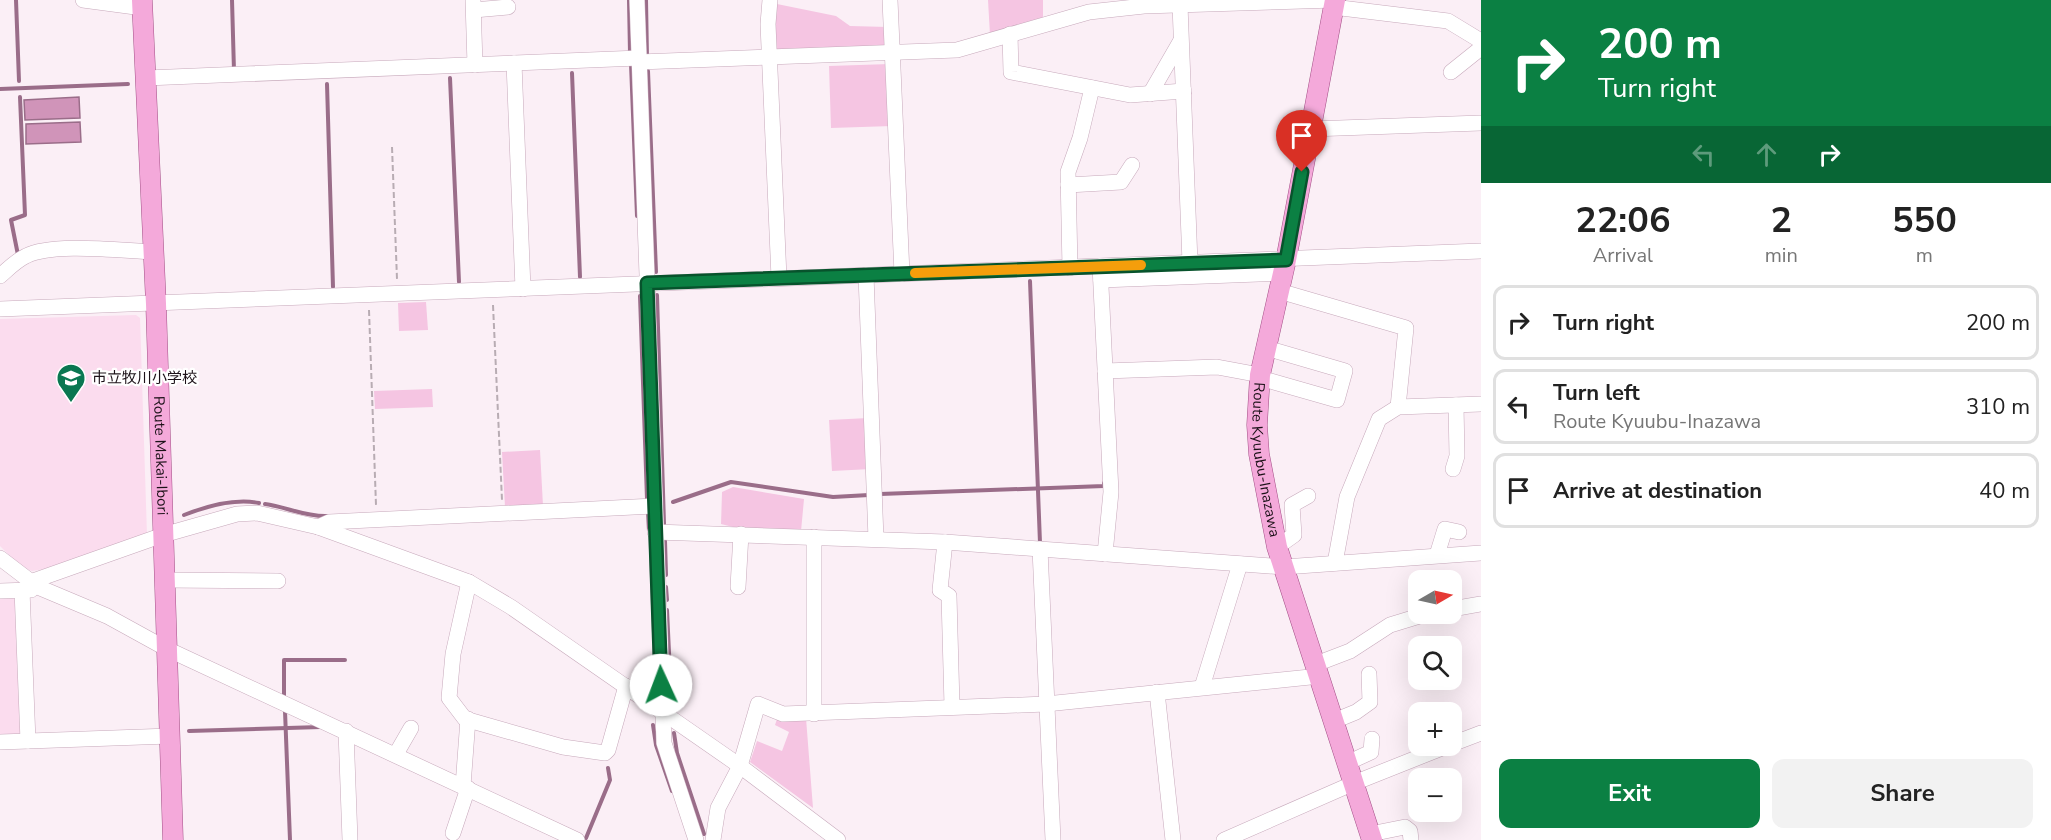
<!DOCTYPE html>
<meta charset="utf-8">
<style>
:root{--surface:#fff;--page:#f2f2f2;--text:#222;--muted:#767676;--line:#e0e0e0;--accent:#0b8043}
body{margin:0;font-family:"Nunito Sans","Noto Sans JP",sans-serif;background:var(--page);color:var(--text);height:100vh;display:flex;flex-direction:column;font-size:22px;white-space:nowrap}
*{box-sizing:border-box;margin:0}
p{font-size:20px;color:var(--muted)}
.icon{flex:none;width:33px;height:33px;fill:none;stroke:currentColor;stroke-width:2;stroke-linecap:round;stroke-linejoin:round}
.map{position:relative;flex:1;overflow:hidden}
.details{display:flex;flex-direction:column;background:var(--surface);width:570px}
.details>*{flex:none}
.top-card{background:#0b8043;color:#fff;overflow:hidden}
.needle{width:39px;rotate:81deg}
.fabs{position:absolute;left:1408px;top:570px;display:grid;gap:12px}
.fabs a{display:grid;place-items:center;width:54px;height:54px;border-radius:12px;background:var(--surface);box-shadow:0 6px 24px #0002;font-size:30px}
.pin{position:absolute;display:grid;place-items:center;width:51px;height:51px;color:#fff;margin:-62px -26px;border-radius:50% 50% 50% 0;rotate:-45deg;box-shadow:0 0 6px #0007}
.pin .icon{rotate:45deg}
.me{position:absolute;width:66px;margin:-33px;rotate:358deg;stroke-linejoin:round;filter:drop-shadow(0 0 4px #0008)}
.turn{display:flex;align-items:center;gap:21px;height:126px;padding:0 18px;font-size:27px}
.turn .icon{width:78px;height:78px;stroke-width:2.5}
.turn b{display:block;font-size:42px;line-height:51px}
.lanes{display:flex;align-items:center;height:57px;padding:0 18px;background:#0003;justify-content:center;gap:30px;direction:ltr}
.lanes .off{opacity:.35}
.eta{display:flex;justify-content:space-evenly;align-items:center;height:102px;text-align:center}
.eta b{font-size:36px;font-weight:700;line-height:42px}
.cta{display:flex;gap:12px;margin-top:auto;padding:12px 18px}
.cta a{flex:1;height:69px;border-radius:12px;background:var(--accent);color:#fff;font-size:24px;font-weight:700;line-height:69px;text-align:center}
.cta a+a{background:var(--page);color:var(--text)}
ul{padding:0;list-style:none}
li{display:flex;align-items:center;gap:18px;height:75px;margin:0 12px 9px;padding:0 6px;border:3px solid var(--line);border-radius:12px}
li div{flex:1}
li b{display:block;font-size:22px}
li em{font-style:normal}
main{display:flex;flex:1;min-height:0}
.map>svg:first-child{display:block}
.built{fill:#fbdcee}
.green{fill:#f5c5e2}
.water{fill:#d094b9;stroke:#9a6d89;stroke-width:1.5}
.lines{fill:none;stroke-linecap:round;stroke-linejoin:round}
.stream{stroke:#9a6d89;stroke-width:4}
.minor-casing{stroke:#c7a9bb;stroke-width:16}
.major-casing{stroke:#a34f86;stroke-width:21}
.path{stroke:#b8acb3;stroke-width:2;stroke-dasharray:6 3;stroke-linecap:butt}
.minor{stroke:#fff;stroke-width:15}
.major{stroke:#f4a9da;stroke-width:20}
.route-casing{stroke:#07532c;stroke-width:15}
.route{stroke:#0b8043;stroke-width:10}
.slow{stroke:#f59e0b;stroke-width:10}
.labels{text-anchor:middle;stroke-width:4.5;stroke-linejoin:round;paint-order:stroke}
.poi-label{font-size:15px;fill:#1c1118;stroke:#fff;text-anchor:start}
.street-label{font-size:15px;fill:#1c1118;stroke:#fff}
</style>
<main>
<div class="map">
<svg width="1481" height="840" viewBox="0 0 1481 840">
<rect width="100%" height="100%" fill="#fbeff6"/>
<g class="built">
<polygon points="136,315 140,318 147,535 57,567 32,571 21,567 0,546 0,319"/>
<polygon points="0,598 13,598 19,604 23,730 19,736 0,737"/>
</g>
<g class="green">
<polygon points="988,0 1043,0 1043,19 990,35"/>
<polygon points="772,3 836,16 850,26 888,27 889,47 774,52"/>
<polygon points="890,64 892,126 831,128 829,66"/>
<polygon points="426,302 428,330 399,331 398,303"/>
<polygon points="432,389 433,407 375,409 374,391"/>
<polygon points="868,418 871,469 832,471 829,420"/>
<polygon points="540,450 543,506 505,507 502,452"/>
<polygon points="733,487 804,499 801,531 737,528 721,524 722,492"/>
<polygon points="806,718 813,808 750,762 757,741 782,751 789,732 775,725 777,719"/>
</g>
<g class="water">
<polygon points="79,97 80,118 25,120 24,100"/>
<polygon points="80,122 81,142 26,144 26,124"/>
</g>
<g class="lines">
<g class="stream">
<polyline points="16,0 19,81"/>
<polyline points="232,0 234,71"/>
<polyline points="629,0 630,53"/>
<polyline points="646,0 647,57"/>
<polyline points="631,64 637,216"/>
<polyline points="648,71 656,272"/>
<polyline points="572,73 580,277"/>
<polyline points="450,78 459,282"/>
<polyline points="327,84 333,287"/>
<polyline points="0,89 128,84"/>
<polyline points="18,255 11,220 25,215 20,97"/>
<polyline points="1030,281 1040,543"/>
<polyline points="657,295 664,524"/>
<polyline points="640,296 647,499"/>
<polyline points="880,494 1104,486 1104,483"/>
<polyline points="673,502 731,482 833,497 869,495"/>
<path d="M265,504C286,507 307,517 327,516"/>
<polyline points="648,512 649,531"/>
<path d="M184,515C207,506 234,498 259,503"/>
<polyline points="665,541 666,575"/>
<polyline points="666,587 667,600"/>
<polyline points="667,610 671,695"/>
<polyline points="284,696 284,660 345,660"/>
<polyline points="285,711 290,840"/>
<polyline points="653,725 656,745 672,791"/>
<polyline points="189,731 321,727"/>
<polyline points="674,733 677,753 704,834"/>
<polyline points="586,838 610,780 608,768"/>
</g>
<g class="minor-casing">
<g id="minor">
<polyline points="83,0 143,8"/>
<polyline points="473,0 475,65"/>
<polyline points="637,0 664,743 696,840"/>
<polyline points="770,0 768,24 779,278"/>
<polyline points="890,0 902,274"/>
<polyline points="1180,5 1190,263"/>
<polyline points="1333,7 1448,21 1481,41"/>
<polyline points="474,10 508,7"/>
<polyline points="1010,34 1011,72 1130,95 1184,91"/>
<polyline points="639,62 957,50 1089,12 1144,6 1335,0"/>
<polyline points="514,63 523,289"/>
<polyline points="1451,72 1481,48"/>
<polyline points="146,78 639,58"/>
<polyline points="1150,94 1180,42"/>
<polyline points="1311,129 1481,123"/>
<polyline points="1068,185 1121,182 1132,165"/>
<polyline points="1100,266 1111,492 1105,554"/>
<polyline points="1070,268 1068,172 1080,138 1092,88"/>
<polyline points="866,275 876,539"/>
<path d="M0,276C8,269 17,260 26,256C53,242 123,251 154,252"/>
<polyline points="1101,280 1283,273"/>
<polyline points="1279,291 1406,328 1398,407"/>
<polyline points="0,309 1481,251"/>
<polyline points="1105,371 1217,367 1260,375"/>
<polyline points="1260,378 1337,400 1345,371 1266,348"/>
<polyline points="1453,469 1457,456 1456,405"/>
<polyline points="318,527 329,522 654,506"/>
<polyline points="655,532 945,542 1284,567 1481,553"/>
<polyline points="814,537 814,714"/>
<polyline points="945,542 940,590 949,596 952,706"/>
<polyline points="1277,547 1294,535 1292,505 1308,496"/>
<polyline points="1040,549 1053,840"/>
<polyline points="1437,555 1445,529 1459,532"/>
<polyline points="0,558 38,587 107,616 167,649 577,840"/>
<polyline points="1335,563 1347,497 1379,419 1398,407 1481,404"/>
<polyline points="165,580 278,581"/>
<polyline points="30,582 163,535 237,514 257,513 318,527 469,582 511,607 740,766 838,840"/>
<polyline points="469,582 453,654 449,698 465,719 563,747 605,753 608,750 626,686"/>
<polyline points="738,587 741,534"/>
<polyline points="22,590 28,741"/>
<polyline points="0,591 31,590"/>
<polyline points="1452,609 1481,604"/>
<polyline points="1316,664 1350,651 1390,625 1426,614"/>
<polyline points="1202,687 1240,564"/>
<polyline points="1157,692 1173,840"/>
<polyline points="1334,721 1356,712 1370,702 1369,674"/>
<polyline points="346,731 350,840"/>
<polyline points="0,742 170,736"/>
<polyline points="1452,744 1481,733"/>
<polyline points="396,754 411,728"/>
<polyline points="1347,763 1371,752 1372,739"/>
<polyline points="463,786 468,719"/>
<polyline points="453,833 468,788"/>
<polyline points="1370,834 1405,827 1410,831 1411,840"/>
<polyline points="713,840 718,808 740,766 758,704 783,714 1046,704 1320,676"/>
<polyline points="1224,840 1354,783 1447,746"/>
</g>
</g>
<g class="major-casing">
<g id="major">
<path id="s1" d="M142,0L156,304L173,840"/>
<path id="s2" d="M1335,0L1286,260L1260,375L1257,425L1259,454L1277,547L1372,840"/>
</g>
</g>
<g class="path">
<polyline points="392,147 397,279"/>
<polyline points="493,305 502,500"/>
<polyline points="369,310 376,505"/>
</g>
<use href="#minor" class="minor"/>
<use href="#major" class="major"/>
</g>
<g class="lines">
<g class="route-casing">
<polyline id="route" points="661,685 647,283 1286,260 1302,172"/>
</g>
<use href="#route" class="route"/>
<polyline class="slow" points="915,273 1141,265"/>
</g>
<defs>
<g id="school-pin" transform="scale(1.5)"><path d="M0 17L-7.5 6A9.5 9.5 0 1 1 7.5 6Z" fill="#0a7751" stroke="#fff"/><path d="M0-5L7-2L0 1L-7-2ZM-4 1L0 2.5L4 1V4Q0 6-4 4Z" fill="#fff"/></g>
</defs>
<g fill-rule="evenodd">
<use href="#school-pin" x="71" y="378"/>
</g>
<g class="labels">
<g class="poi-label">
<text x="92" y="383">市立牧川小学校</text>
</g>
<g class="street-label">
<text dy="5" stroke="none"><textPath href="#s1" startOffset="456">Route Makai-Ibori</textPath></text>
<text dy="5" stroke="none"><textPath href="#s2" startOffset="468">Route Kyuubu-Inazawa</textPath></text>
</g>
</g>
</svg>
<div class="fabs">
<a><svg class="needle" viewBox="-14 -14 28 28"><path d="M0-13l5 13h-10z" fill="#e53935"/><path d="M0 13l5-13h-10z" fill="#767676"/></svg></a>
<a><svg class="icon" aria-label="search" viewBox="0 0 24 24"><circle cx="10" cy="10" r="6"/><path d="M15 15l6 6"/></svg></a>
<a>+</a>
<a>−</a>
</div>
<div class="pin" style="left:1302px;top:172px;background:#d93025"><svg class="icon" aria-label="arrive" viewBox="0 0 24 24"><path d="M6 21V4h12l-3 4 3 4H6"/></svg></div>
<svg class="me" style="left:661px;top:685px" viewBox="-20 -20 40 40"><circle r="19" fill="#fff"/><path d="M0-13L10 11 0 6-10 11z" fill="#0b8043"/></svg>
</div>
<section class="details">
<div class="top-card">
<div class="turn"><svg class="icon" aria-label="right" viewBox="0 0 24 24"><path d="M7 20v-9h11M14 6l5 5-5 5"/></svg><div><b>200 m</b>Turn right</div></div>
<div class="lanes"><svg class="icon off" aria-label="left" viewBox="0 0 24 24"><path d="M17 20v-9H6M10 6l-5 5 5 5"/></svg><svg class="icon off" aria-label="ahead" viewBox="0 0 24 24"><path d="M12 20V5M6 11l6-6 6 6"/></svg><svg class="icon" aria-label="right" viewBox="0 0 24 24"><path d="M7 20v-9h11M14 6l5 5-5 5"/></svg></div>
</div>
<div class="eta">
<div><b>22:06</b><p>Arrival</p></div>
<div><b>2</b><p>min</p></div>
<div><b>550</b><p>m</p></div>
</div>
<ul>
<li><svg class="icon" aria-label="right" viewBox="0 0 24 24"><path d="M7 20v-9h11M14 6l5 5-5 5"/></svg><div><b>Turn right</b></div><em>200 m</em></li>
<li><svg class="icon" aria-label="left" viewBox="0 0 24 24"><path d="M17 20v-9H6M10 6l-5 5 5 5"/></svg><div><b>Turn left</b><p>Route Kyuubu-Inazawa</p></div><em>310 m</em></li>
<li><svg class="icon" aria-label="arrive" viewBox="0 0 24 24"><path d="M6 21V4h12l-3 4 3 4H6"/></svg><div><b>Arrive at destination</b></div><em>40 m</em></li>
</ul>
<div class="cta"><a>Exit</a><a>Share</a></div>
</section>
</main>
